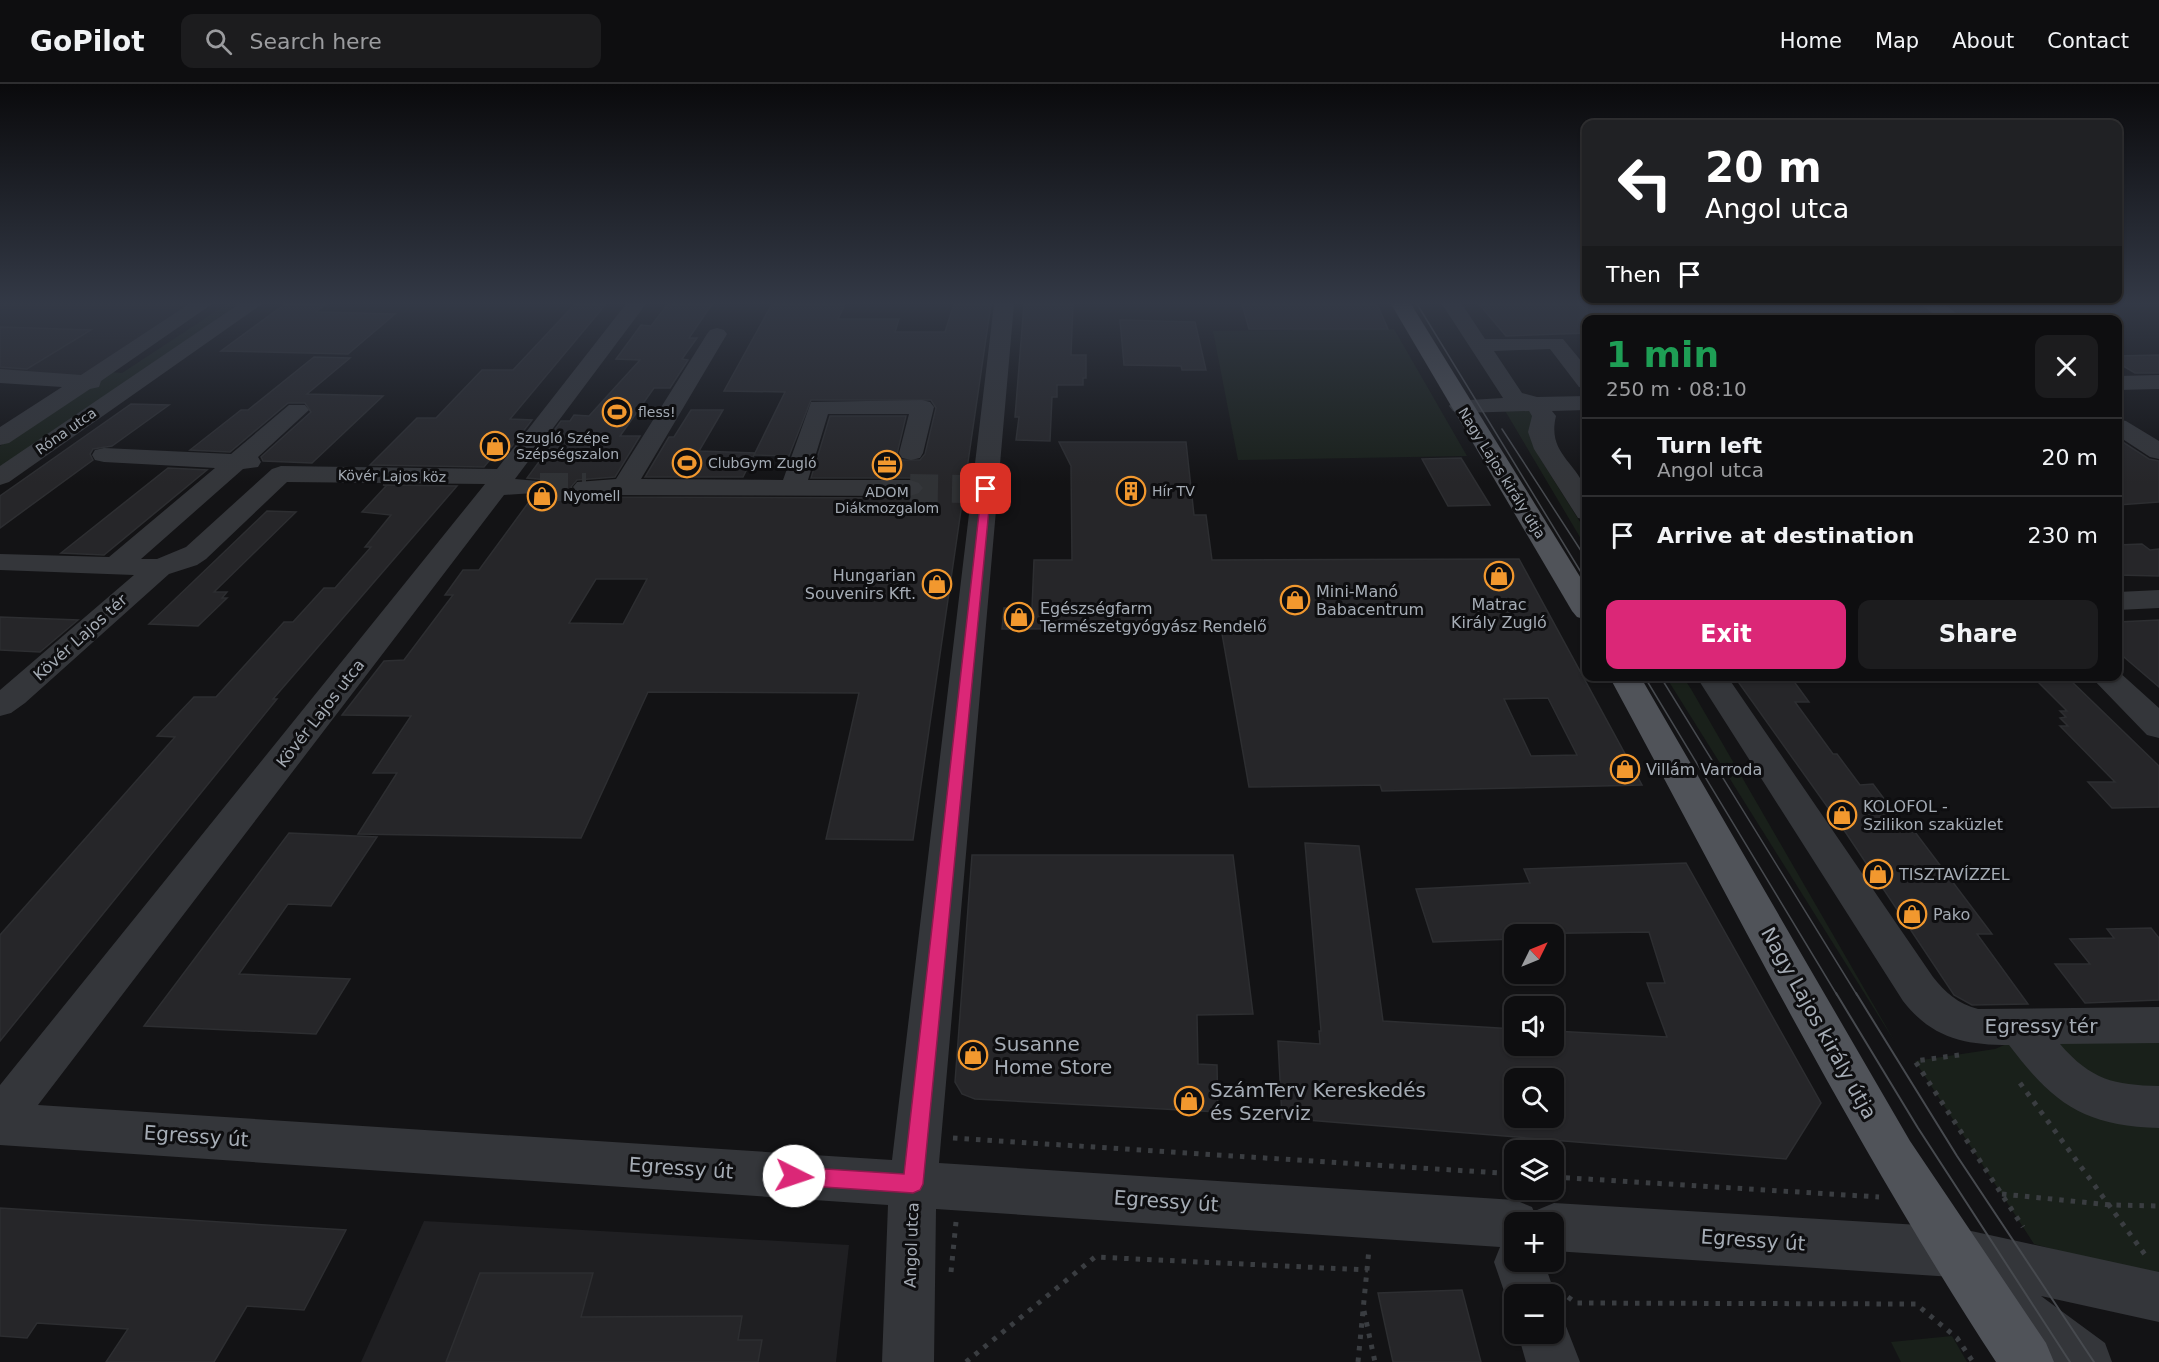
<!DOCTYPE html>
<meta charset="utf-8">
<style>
:root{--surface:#0e0e10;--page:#1c1c1e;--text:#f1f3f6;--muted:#9b9c9f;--line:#2e2e30;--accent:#db2777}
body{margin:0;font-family:"DejaVu Sans",sans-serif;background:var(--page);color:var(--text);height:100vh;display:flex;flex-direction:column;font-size:22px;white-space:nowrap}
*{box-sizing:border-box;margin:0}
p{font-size:20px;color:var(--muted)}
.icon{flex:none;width:33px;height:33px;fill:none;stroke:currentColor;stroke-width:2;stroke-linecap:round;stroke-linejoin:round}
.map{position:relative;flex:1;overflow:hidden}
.sheet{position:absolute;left:1582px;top:231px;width:540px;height:366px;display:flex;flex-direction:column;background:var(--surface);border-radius:12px;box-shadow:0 2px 4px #0004,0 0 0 2px var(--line)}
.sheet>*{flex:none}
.hud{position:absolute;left:1582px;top:36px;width:540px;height:183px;border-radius:12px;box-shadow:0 2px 4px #0004,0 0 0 2px var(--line);background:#202124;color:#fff;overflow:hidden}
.needle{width:39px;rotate:47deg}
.controls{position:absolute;left:1504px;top:840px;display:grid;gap:12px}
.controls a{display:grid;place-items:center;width:60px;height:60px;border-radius:12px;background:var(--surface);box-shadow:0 2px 4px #0004,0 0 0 2px var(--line);font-size:30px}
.pin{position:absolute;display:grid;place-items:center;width:51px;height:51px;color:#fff;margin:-26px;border-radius:12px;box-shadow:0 3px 9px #0006}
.me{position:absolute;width:66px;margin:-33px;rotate:94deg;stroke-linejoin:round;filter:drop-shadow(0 0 4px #0008)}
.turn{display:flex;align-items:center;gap:21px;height:126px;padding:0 24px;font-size:27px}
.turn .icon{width:78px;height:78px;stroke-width:2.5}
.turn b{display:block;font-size:42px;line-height:51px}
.then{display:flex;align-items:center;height:57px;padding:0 24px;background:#0003;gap:12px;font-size:22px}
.round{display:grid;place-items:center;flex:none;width:63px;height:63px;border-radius:12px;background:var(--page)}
.headline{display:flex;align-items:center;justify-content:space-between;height:102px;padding:0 24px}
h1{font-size:36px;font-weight:700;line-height:45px;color:#1e9e55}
.cta{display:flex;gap:12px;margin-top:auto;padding:12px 24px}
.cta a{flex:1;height:69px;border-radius:12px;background:var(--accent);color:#fff;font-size:24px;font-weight:700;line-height:69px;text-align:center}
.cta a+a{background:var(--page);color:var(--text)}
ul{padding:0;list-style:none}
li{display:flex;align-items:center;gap:18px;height:78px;padding:0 24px;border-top:2px solid var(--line)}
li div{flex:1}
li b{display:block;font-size:22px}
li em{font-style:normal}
header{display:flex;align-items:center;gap:36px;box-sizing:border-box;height:84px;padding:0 30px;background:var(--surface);border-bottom:2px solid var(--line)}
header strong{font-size:28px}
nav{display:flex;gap:33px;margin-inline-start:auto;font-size:21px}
.search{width:420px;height:54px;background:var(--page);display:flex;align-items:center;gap:15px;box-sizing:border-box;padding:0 21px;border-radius:12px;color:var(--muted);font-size:22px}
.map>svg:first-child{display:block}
.built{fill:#1f1f22}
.green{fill:#19201a}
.building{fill:#262629;stroke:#2d2e31;stroke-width:1.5;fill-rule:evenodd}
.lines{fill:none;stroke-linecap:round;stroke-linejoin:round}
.minor-tunnel{stroke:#303235;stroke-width:28;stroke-dasharray:28 14;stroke-linecap:butt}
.path{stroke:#3a3d41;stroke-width:5;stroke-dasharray:4.5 7;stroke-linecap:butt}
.minor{fill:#34363a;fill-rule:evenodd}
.major{fill:#505359;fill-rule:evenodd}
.tram-far1{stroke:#474a4f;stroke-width:1.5}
.tram{stroke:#474a4f;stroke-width:2}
.route{fill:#db2777;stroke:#8e194d;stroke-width:1.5}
.labels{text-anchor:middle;stroke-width:6;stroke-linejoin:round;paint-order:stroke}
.far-poi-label{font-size:14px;fill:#a5acb5;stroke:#0e0e10;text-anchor:start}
.far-street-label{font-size:14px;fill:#a5acb5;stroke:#0e0e10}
.poi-label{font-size:16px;fill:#a5acb5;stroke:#0e0e10;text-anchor:start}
.street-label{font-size:16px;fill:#a5acb5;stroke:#0e0e10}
.near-street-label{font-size:20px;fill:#a5acb5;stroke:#0e0e10}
.near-poi-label{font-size:20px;fill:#a5acb5;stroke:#0e0e10;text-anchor:start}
</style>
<header>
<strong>GoPilot</strong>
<div class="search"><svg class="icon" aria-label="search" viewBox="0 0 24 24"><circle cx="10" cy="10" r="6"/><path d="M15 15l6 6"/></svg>Search here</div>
<nav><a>Home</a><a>Map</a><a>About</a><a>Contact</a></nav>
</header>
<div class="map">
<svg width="2159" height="1278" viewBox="0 0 2159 1278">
<rect width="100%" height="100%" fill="#131315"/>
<g class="built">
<polygon points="0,220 199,220 84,295 0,290"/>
<polygon points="424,1137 849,1161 836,1278 361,1278"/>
</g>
<g class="green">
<polygon points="227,220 244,220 0,386 0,362 112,288 122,289"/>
<polygon points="1394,245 1467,372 1238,376 1213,247"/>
<polygon points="1504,325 1530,325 1536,328 1538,371 1587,449 1587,465"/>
<polygon points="1666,593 1683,593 1691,605 1895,958"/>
<polygon points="2159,941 2159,1194 2034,1160 1915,977 1995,965 2046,943"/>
<polygon points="1952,1252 1967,1278 1901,1278 1891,1258"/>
</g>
<g class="building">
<polygon points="285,220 325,221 316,228 395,230 348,270 221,267"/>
<polygon points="575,220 606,220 510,335 532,336 509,366 498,366 484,383 370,381 417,334 436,334 482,286 513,286"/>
<path d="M668,220H712L689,254H697L682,275L688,276L670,304H654L620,352H640L615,393L577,396L571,403L576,410L586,413L910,414L920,411L925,403L920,397L910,394H811L830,332H906L897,370L902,376H920L925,370L936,324L931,316H811L789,372L754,371L785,308L724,307L772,220H845L838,235H899L895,248H945L954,220H991L913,756L826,755L859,609L648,608L581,754L358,750L397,689H373L411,632L342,631L384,577L404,576L453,511H445L463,486H479L534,411L549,410L555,404L549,396L527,394L547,367H539L561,337H570L574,331L589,332L640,276L616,275L641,241L651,242ZM596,495H647L623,540L569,539Z"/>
<polygon points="1024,220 1073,220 1071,271 1086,271 1086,294 1083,294 1083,301 1057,301 1057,313 1052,313 1050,357 1016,356 1019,333 1015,333"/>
<polygon points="1242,220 1377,220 1388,245 1249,245"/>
<polygon points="1479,220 1587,220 1587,249 1506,252"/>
<polygon points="1120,236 1195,238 1206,286 1182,286 1181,282 1124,281"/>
<polygon points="0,243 91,246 27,285 0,283"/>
<polygon points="2159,271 2159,289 2135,289 2118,279 2118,272"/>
<polygon points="314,273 350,274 307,310 383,312 312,379 263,377 261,373 311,328 305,319 288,319 230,368 190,366 241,326 248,326"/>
<polygon points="131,320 169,321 112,362 93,365 90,370 93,376 0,444 0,412"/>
<polygon points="691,326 723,326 699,367 755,369 743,393 645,393 669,353 674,353"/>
<polygon points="2118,355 2149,375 2159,377 2159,418 2118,421"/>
<path d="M1059,358H1186L1194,431H1206L1212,476L1519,475L1642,701L1382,707L1380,701L1249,703L1221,544L1002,545L1004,524H1032L1034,476H1072L1071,382ZM1548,614L1577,671L1531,672L1504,615Z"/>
<polygon points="1461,374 1490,421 1448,422 1422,375"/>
<polygon points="168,384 207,386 104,471 61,469"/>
<polygon points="383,401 457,402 273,615 277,615 0,957 0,851 175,653 157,652 194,613 216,613 284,538 293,538 324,504 335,504 371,463 365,463 391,431 362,428 386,402"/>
<polygon points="267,427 296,428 214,508 227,508 222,514 227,514 198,542 149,540"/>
<polygon points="2142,460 2150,466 2159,465 2159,492 2118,491 2118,461"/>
<polygon points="0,533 78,536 40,568 0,566"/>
<polygon points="2159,536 2159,603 2118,568 2118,538"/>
<polygon points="1734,592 1790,592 1809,618 1795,618 1833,670 1837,670 1860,701 1873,700 1909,748 1915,748 1992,850 1977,850 2028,920 1972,921 1954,911 1846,749"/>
<polygon points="2032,592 2066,592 2159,682 2159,723 2112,724 2088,698 2115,698 2060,642 2068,642 2060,634 2066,633 2060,627 2067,627"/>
<polygon points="289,749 377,753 331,822 288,820 239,890 350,895 316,950 144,942"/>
<path d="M1305,759L1359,762L1383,937L1515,945V962H1554V947L1667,953L1647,899H1665L1649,848L1515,850V855L1433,858L1416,805L1530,799L1524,785L1686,779L1821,1019L1786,1075L1282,1034L1278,957L1320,960L1319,947H1321ZM1515,994H1554V1034H1515Z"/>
<polygon points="972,771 1233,771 1253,930 1197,931 1198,980 1217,981 1218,1028 975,1015 962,1010 955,998"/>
<polygon points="2151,844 2159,854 2159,916 2085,919 2055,880 2090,880 2070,855 2114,854 2107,845"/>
<polygon points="0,1124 346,1146 304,1226 247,1222 214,1278 106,1278 128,1245 37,1239 27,1254 0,1252"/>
<polygon points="480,1189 593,1189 581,1233 742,1232 738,1256 762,1256 758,1278 446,1278"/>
<polygon points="1462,1206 1481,1278 1393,1278 1378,1209"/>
</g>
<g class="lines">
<g class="minor-tunnel">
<polyline points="540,403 586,403"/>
<polyline points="910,404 964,405"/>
</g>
<g class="path">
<polyline points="1959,971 1915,977 2023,1143"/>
<polyline points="2020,999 2146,1172"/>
<polyline points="953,1054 1515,1090"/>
<polyline points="1554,1093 1879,1113"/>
<polyline points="2002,1110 2111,1121 2159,1122"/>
<polyline points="951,1188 956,1138"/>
<polyline points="1568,1213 1576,1219 1916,1220 1957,1254 1973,1278"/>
<polyline points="1364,1227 1375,1278"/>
<polyline points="966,1278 1095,1173 1368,1186"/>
<polyline points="1358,1278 1369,1165"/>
</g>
<g class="minor">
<polygon points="189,220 212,220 101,297 99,303 90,305 9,359 0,361 0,343 62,303 0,299 0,285 81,291"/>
<polygon points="239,220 262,220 9,398 0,401 0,382"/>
<polygon points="626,220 646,220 515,395 549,398 553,403 549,408 504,411 38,1021 892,1076 994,220 1014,220 939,1079 1515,1116 1532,1123 1535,1130 1537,1126 1554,1119 1953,1143 2159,1188 2159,1238 2041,1212 2105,1259 2112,1278 2040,1278 1980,1228 1973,1210 1977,1198 1953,1193 1554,1167 1554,1138 1515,1138 1515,1178 1544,1178 1555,1210 1554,1213 1554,1210 1515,1210 1515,1229 1505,1210 1494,1178 1500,1163 936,1125 934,1278 882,1278 888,1121 0,1061 0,1001 485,400 287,398 206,475 197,481 169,490 25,619 11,629 0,632 0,606 134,491 0,486 0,470 109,473 215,384 104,378 95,376 92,371 95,366 104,364 231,370 289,321 305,321 309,326 258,373 261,378 258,383 243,385 141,475 157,475 186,463 272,385 281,382 497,385"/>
<path d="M1442,220H1462L1485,255H1563L1587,284V305L1579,303L1550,265L1494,267L1522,309L1537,313L1587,312V326L1552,327L1556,332C1547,369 1576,377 1587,408C1589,415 1587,428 1587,436L1578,434L1534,365L1528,348L1532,332L1529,327L1461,329L1453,327L1449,322L1453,317L1503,314Z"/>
<polygon points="1921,220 1944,220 1965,236 1941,236"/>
<polygon points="717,244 724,246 727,250 641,395 783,396 811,318 922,316 930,318 934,323 923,369 920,374 911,376 902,374 899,369 909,330 828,330 808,396 910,396 919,399 923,404 919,409 910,412 586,411 577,408 573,403 577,398 616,395 707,250 710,246"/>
<polygon points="2159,291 2159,305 2118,306 2118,292"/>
<polygon points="2118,335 2126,337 2159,357 2159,375 2150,373 2118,352"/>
<polygon points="2159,506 2159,524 2118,526 2118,508"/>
<polygon points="2118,587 2159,624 2159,654 2147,651 2090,592 2118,592"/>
<path d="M1696,592H1727L1933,893C1945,908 1958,920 1978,925L2159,923V959L2060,960C2091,996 2114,1001 2159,1002V1044C2083,1042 2053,1019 2009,961C1964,961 1932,954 1903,917Z"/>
<polygon points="1554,1228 1562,1232 1580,1278 1526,1278 1518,1250 1554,1250"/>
</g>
<g class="major">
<polygon points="1391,220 1411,220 1587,504 1587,536 1577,533 1572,527"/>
<path d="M1609,592H1640L1910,1057L2046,1259L2054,1278H1996C1852,1058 1734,823 1609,592Z"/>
</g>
<g class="tram-far1">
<polyline points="1417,220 1587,498"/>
<polyline points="1502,345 1587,476"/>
<polyline points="1644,592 1837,911"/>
<polyline points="1660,592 1857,911"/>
</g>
<g class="tram">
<polyline points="1836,909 1918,1044 2070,1278"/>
<polyline points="1856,909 1957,1072 2094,1278"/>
</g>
</g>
<linearGradient id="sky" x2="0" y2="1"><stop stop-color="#0a0a0c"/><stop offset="0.55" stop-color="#333946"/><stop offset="1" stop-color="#333946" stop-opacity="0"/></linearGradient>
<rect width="2159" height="399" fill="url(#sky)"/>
<polygon class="route" points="982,403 991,405 923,1100 920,1106 913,1109 794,1101 787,1098 784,1092 787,1085 794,1083 904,1090"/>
<defs>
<g id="stadium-ring" transform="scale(1.5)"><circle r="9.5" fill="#0e0e10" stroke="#f2982e" stroke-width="1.5"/><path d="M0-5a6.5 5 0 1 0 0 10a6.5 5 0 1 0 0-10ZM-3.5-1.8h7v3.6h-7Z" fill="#f2982e"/></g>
<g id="shop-ring" transform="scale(1.5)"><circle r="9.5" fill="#0e0e10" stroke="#f2982e" stroke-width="1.5"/><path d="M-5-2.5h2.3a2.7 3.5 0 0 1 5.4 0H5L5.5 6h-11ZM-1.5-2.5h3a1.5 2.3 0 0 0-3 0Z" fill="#f2982e"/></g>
<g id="office-ring" transform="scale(1.5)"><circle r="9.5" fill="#0e0e10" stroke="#f2982e" stroke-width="1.5"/><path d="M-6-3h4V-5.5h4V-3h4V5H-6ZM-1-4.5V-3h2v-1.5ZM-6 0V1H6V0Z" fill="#f2982e"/></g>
<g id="building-ring" transform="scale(1.5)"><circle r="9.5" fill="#0e0e10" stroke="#f2982e" stroke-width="1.5"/><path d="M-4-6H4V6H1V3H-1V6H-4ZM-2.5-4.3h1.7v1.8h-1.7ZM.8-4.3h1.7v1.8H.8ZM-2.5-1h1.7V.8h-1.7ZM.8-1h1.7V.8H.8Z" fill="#f2982e"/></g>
</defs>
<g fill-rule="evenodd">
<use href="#stadium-ring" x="617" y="328"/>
<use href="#shop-ring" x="495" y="362"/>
<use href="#stadium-ring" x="687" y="379"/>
<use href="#office-ring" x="887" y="381"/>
<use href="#building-ring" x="1131" y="407"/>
<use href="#shop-ring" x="542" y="412"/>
<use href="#shop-ring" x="1499" y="492"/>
<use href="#shop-ring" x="937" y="500"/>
<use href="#shop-ring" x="1295" y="516"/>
<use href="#shop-ring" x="1019" y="533"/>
<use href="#shop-ring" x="1625" y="685"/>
<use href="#shop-ring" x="1842" y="731"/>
<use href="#shop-ring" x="1878" y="790"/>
<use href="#shop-ring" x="1912" y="830"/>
<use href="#shop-ring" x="973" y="971"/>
<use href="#shop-ring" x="1189" y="1017"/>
</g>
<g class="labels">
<g class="far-poi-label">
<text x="638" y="333">fless!</text>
<text x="516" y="359">Szugló Szépe<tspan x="516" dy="16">Szépségszalon</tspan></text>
<text x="708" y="384">ClubGym Zugló</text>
<text x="1152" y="412">Hír TV</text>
<text x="887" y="413" text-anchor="middle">ADOM<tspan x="887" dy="16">Diákmozgalom</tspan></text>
<text x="563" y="417">Nyomell</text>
</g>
<g class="far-street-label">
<text transform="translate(66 347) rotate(-35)" y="5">Róna utca</text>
<text transform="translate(1502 389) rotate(58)" y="5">Nagy Lajos király útja</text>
<text transform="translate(392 392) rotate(1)" y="5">Kövér Lajos köz</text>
</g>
<g class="poi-label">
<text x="916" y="497" text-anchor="end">Hungarian<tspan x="916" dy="18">Souvenirs Kft.</tspan></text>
<text x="1316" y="513">Mini-Manó<tspan x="1316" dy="18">Babacentrum</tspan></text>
<text x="1499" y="526" text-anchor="middle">Matrac<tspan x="1499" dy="18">Király Zugló</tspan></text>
<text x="1040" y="530">Egészségfarm<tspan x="1040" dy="18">Természetgyógyász Rendelő</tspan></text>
<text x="1646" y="691">Villám Varroda</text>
<text x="1863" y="728">KOLOFOL -<tspan x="1863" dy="18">Szilikon szaküzlet</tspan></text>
<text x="1899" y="796">TISZTAVÍZZEL</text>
<text x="1933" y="836">Pako</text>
</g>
<g class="street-label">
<text transform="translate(80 553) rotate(-42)" y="6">Kövér Lajos tér</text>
<text transform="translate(320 629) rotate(-52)" y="6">Kövér Lajos utca</text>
<text transform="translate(911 1161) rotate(-88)" y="6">Angol utca</text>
</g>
<g class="near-street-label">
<text transform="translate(1819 939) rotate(61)" y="7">Nagy Lajos király útja</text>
<text x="2041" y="949">Egressy tér</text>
<text transform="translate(196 1052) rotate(4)" y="7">Egressy út</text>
<text transform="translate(681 1084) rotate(4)" y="7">Egressy út</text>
<text transform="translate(1166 1117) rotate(4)" y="7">Egressy út</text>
<text transform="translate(1753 1156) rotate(4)" y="7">Egressy út</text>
</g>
<g class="near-poi-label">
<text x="994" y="967">Susanne<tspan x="994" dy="23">Home Store</tspan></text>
<text x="1210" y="1013">SzámTerv Kereskedés<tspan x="1210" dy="23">és Szerviz</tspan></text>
</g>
</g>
</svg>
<div class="controls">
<a><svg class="needle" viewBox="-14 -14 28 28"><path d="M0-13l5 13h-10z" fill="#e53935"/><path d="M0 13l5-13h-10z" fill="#9b9c9f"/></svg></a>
<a><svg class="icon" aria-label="sound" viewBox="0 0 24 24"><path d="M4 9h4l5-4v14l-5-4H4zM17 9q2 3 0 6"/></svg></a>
<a><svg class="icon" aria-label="search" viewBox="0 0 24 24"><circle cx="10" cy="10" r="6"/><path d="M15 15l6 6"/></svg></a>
<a><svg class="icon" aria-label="layers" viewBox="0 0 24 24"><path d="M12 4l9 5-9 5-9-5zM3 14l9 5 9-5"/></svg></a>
<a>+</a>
<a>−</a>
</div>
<div class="pin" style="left:986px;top:405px;background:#d93025"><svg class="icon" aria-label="arrive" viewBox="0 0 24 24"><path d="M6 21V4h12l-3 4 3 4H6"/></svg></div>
<svg class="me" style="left:794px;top:1092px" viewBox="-20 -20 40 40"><circle r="19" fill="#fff"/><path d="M0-13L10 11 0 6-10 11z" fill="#db2777"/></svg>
<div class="hud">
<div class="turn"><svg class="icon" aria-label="left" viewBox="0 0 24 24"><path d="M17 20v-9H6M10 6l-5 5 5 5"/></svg><div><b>20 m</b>Angol utca</div></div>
<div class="then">Then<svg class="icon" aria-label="arrive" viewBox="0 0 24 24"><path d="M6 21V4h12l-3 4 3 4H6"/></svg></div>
</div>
<section class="sheet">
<div class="headline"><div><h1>1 min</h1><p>250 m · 08:10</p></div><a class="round"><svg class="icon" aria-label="close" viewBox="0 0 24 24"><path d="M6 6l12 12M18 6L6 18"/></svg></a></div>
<ul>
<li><svg class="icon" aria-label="left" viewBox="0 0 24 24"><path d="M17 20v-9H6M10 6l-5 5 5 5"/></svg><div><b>Turn left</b><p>Angol utca</p></div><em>20 m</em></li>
<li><svg class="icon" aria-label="arrive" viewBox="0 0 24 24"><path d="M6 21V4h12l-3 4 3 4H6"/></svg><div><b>Arrive at destination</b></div><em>230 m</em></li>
</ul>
<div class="cta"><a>Exit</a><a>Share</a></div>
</section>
</div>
